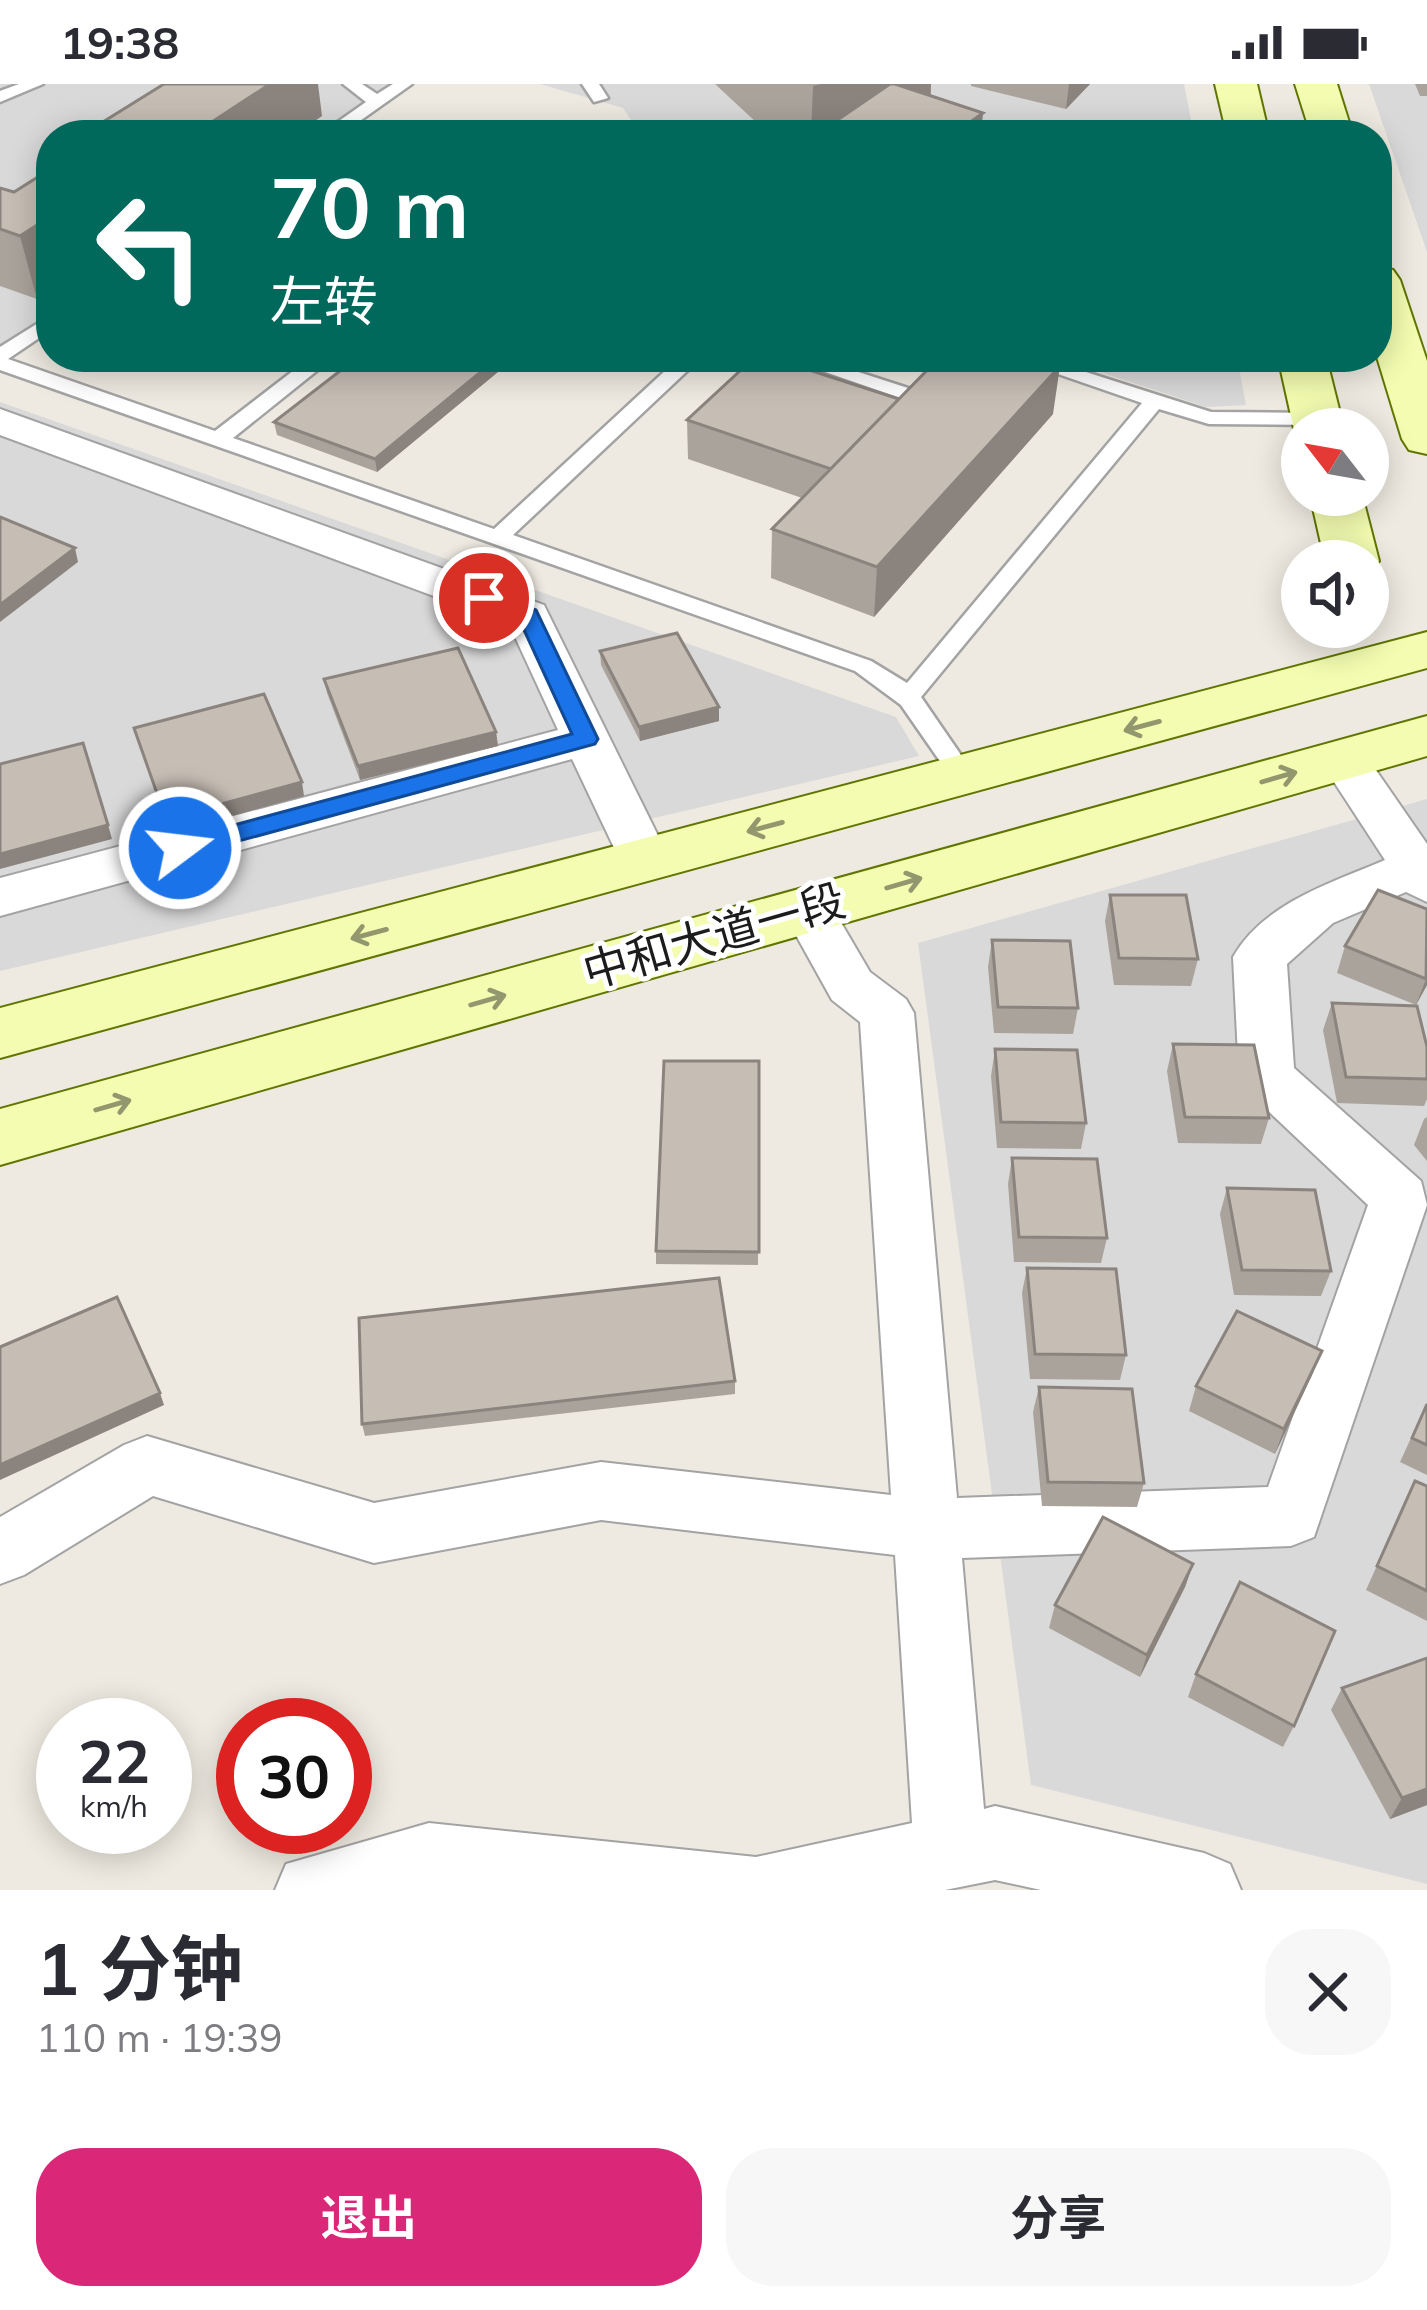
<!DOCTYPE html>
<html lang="zh">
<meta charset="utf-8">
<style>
:root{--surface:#fff;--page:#f7f7f7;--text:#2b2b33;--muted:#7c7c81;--accent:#db2777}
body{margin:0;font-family:Mulish,"Noto Sans SC",sans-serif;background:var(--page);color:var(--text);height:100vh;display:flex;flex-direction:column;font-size:45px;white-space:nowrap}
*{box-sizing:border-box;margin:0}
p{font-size:39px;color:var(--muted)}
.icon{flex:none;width:66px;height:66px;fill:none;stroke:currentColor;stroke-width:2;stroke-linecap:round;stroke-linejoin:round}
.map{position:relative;height:1806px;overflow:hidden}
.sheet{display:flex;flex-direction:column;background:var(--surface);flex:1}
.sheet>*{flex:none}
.top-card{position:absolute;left:36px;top:36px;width:1356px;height:252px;border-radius:48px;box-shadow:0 6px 30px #0003;background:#00695c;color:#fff;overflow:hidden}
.needle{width:78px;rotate:301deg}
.buttons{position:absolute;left:1281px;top:324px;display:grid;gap:24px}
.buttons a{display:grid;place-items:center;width:108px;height:108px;border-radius:50%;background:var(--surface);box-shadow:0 6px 30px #0003;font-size:60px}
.speed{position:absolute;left:36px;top:1614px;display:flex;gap:24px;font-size:60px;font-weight:700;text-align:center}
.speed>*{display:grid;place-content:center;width:156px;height:156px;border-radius:50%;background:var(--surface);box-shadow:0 6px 30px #0003;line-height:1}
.speed small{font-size:30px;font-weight:400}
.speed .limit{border:18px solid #d22;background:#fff;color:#111}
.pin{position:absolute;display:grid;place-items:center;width:102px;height:102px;color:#fff;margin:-51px;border:6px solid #fff;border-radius:50%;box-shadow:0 3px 12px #0007}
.me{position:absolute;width:132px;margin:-66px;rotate:75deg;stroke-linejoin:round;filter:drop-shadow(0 0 9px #0008)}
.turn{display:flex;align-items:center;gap:42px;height:252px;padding:0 36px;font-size:54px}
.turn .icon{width:156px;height:156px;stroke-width:2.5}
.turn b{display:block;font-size:84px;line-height:102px}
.round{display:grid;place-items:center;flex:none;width:126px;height:126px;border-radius:48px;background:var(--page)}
.summary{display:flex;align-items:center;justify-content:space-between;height:204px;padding:0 36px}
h1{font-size:72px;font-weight:700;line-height:90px}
.primary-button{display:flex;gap:24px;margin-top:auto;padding:24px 36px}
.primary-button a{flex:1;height:138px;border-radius:48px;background:var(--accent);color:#fff;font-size:48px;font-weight:700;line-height:138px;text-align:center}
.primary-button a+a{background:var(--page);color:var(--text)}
.status{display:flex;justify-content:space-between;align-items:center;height:84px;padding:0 60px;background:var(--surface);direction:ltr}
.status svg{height:33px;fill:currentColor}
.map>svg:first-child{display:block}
.residential{fill:#dad9d9}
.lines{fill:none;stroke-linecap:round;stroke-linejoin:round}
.lane-casing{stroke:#a3a3a3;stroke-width:5}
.street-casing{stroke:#a3a3a3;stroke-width:4}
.secondary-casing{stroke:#617600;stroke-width:4}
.lane{fill:#fff;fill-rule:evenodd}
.street{fill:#fff;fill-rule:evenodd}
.secondary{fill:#f3fcb0;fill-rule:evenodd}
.wall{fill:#aaa39b}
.shaded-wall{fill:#8b847e}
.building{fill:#c6bdb4;stroke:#8b847e;stroke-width:3}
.oneway{stroke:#92976d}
.route{fill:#1a73e8;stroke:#114b97;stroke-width:3}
.labels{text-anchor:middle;stroke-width:10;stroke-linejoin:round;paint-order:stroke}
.street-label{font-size:45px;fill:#1c1c1c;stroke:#fff}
</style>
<div class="status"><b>19:38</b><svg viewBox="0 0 49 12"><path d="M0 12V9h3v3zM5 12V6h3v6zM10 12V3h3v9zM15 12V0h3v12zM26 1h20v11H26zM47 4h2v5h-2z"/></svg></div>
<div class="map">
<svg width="1427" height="1806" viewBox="0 0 1427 1806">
<rect width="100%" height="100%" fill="#eeeae1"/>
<g class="residential">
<polygon points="0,0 415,0 339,51 51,51 51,244 0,278"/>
<polygon points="540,0 1184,0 1194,51 641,51 623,24"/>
<polygon points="1369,0 1427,0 1427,168"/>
<polygon points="1055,273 1237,273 1246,321 1206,323"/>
<polygon points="0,318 896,633 919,672 0,887"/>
<polygon points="1427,715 1427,1800 1031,1701 918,859"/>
</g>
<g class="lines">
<g class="lane-casing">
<g id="lane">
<polygon points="19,0 43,0 0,18 0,7"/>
<polygon points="343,0 362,0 377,10 393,0 412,0 340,51 319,51 366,18"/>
<polygon points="582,0 599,0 608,14 594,18"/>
<polygon points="51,231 51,246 8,275 215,347 311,273 334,273 233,354 494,445 680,273 702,273 513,451 871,577 907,599 1142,319 1009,273 1039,273 1211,328 1317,329 1327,335 1317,341 1209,340 1159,325 921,613 974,690 962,698 953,696 901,621 855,587 0,286 0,263"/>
<polygon points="782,273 812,273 911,305 943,273 964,273 922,317 915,319"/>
</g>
</g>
<g class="street-casing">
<g id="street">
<polygon points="0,325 544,521 670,776 662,789 644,794 626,789 572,675 0,832 0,794 558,646 509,540 0,351"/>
<path d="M1343,659L1360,663L1427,760V818L1406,808L1333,839L1287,880L1294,984L1421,1097L1427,1121L1314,1453L1291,1462L962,1474L984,1725L995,1722L1204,1769L1230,1780L1241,1806H1041L995,1796L945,1806H275L286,1780L429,1739L756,1773L912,1739L895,1471L601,1436L374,1479L153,1412L24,1491L0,1500V1433L124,1361L147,1352L374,1419L601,1378L891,1411L860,938L832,916L782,826L790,813L808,807L826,813L870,888L906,915L914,929L957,1414L1268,1403L1368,1121L1247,1007L1239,992L1233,873C1264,819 1331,799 1385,776L1319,675L1326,663Z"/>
</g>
</g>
<g class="secondary-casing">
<g id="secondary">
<polygon points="1215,0 1257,0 1269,51 1227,51"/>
<polygon points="1295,0 1337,0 1353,51 1311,51"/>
<polygon points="1377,182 1393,186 1400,196 1427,277 1427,370 1409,366 1402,355 1377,273"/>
<polygon points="1278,273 1326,273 1344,345 1302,345 1301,356 1294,345"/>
<polygon points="1310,411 1362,411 1379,477 1371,489 1368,477 1325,477"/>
<polygon points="1427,548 1427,584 0,974 0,924"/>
<polygon points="1427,632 1427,672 0,1081 0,1025"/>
</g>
</g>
<use href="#lane" class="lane"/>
<use href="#street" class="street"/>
<use href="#secondary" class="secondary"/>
</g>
<g class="wall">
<polygon points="715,0 931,0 931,12 981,51 770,51"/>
<polygon points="971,0 1090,0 1066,25 971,2"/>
<polygon points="1415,0 1427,0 1427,12 1420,12"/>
<polygon points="0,104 14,108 37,215 0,202"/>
<polygon points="516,273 377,388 277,351 274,338"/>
<polygon points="875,273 909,273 901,281"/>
<polygon points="899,315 1053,330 874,533 771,494 772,445 802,414 688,375 687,336"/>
<polygon points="600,567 719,623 719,637 640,657 601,581"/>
<polygon points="324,595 496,648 498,662 360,696 327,609"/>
<polygon points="1110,811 1198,875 1191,902 1114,901 1105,837"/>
<polygon points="1427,825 1427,901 1416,921 1337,889 1345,862"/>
<polygon points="992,856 1078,924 1073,950 994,949 988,883"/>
<polygon points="1332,919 1427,963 1427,1015 1424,1022 1337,1019 1323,946"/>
<polygon points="1173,960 1269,1034 1261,1060 1178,1059 1167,987"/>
<polygon points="995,965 1086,1039 1081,1065 997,1064 991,992"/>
<polygon points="759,977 758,1181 656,1180 656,1167"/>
<polygon points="1427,1033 1427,1077 1414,1061 1424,1035"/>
<polygon points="1012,1074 1107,1154 1101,1179 1014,1178 1008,1100"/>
<polygon points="1227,1104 1331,1187 1321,1212 1234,1211 1220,1130"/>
<polygon points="1027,1184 1126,1271 1120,1296 1030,1295 1022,1209"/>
<polygon points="1322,1267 1312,1291 1275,1370 1189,1327 1196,1302"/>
<polygon points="735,1297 735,1310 365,1352 362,1340"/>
<polygon points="1039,1303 1144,1399 1137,1423 1042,1422 1033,1328"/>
<polygon points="1427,1319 1427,1391 1400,1378"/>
<polygon points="1415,1397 1427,1402 1427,1537 1366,1506"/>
<polygon points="1193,1480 1185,1503 1140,1593 1049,1544 1055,1521"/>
<polygon points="1427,1574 1427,1721 1390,1735 1331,1626 1342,1604"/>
<polygon points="1196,1590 1294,1642 1283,1663 1188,1613"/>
</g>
<g class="shaded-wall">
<polygon points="270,0 318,0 322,32 295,51 192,51"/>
<polygon points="821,0 931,0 928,51 833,39 833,51 811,51 813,2"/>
<polygon points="1069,0 1090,0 1066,25"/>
<polygon points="983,29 981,51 952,51"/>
<polygon points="51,132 51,206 37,215 20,152"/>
<polygon points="499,273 516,273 377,388 375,375"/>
<polygon points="1060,282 1053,330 874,533 877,483"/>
<polygon points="75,464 78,478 0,538 0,521"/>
<polygon points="719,623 719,637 640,657 639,643"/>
<polygon points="496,648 498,662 360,696 358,682"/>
<polygon points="302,698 304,712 170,749 166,735"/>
<polygon points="108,741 112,755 0,785 0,770"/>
<polygon points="1427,892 1427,901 1416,921 1426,895"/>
<polygon points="1322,1267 1312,1291 1275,1370 1284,1345"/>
<polygon points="160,1309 164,1321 0,1396 0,1381"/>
<polygon points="1193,1480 1185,1503 1140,1593 1147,1571"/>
<polygon points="1427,1705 1427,1721 1390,1735 1402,1714"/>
</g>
<g class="building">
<polygon points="164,0 270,0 192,51 108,51 90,46"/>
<polygon points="890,0 895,0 983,29 952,51 869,51 833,39"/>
<polygon points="1024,40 1131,49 1131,51 1022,51"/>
<polygon points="49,86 51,87 51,132 20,152 0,145 0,104 14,108"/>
<polygon points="358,273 499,273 375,375 274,338"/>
<polygon points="755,273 769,273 899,315 831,385 687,336"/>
<polygon points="940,273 1032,273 1060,282 877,483 772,445"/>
<polygon points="0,433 75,464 0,521"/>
<polygon points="677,549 719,623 639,643 600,567"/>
<polygon points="458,564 496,648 358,682 324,595"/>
<polygon points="264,610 302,698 166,735 134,644"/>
<polygon points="83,659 108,741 0,770 0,680"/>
<polygon points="1378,806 1427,825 1426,895 1345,862"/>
<polygon points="1110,811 1186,811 1198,875 1119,874"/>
<polygon points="992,856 1070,857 1078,924 998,923"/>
<polygon points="1332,919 1417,922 1427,963 1427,995 1346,993"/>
<polygon points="1173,960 1254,961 1269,1034 1185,1033"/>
<polygon points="995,965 1077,966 1086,1039 1001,1038"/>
<polygon points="664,977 759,977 759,1168 656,1167"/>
<polygon points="1012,1074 1097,1075 1107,1154 1019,1153"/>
<polygon points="1227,1104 1315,1106 1331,1187 1242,1186"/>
<polygon points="1027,1184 1116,1185 1126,1271 1035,1270"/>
<polygon points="719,1194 735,1297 362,1340 359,1234"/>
<polygon points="117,1213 160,1309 0,1381 0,1263"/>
<polygon points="1237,1227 1322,1267 1284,1345 1196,1302"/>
<polygon points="1039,1303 1132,1305 1144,1399 1048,1398"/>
<polygon points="1427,1320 1427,1361 1412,1354"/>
<polygon points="1415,1397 1427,1402 1427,1507 1377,1482"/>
<polygon points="1103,1433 1193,1480 1147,1571 1055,1521"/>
<polygon points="1240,1498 1335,1547 1294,1642 1196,1590"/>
<polygon points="1427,1574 1427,1705 1402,1714 1342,1604"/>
</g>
<defs><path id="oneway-shaft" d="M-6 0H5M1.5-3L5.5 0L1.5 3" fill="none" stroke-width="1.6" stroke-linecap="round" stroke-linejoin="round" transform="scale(3)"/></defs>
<g class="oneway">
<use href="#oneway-shaft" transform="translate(1142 642) rotate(165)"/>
<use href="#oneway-shaft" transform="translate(1279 693) rotate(-16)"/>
<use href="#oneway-shaft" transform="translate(765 743) rotate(165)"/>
<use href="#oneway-shaft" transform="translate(904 799) rotate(-16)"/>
<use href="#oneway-shaft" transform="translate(369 850) rotate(165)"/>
<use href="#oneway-shaft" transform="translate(488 916) rotate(-16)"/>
<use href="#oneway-shaft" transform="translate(113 1021) rotate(-16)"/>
</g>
<polygon class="route" points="484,507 536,526 598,655 595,660 180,773 171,770 167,764 171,758 572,650 519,535 476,520 473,514"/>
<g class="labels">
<g class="street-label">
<text transform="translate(714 852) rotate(-16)" y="16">中和大道一段</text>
</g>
</g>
</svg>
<div class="buttons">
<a><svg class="needle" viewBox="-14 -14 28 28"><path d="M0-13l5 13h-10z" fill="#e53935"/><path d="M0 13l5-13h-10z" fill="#7c7c81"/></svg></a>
<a><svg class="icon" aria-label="sound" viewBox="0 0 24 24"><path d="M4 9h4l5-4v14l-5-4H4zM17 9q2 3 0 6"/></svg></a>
</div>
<div class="speed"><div>22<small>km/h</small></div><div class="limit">30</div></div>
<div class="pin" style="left:484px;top:514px;background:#d93025"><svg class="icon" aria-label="arrive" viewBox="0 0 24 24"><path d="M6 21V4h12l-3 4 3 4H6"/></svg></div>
<svg class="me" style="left:180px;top:764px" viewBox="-20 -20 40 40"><circle r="17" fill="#1a73e8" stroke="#fff" stroke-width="3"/><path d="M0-11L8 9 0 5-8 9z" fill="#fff"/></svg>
<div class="top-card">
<div class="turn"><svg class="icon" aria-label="left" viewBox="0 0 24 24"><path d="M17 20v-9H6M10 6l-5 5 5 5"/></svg><div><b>70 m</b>左转</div></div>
</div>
</div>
<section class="sheet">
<div class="summary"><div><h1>1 分钟</h1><p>110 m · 19:39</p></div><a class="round"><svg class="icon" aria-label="close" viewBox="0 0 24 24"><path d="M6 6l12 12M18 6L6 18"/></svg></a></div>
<div class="primary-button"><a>退出</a><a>分享</a></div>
</section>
